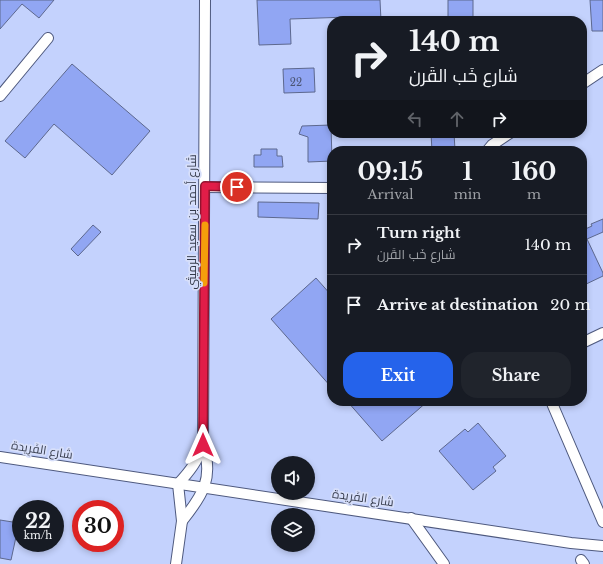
<!DOCTYPE html>
<meta charset="utf-8">
<style>
:root{--surface:#171b24;--page:#20242c;--text:#f1f3f6;--muted:#9ea1a6;--line:#363941;--accent:#2563eb}
body{margin:0;font-family:"Libre Baskerville",Cairo,serif;background:var(--page);color:var(--text);height:100vh;display:flex;flex-direction:column;font-size:15px;white-space:nowrap}
*{box-sizing:border-box;margin:0}
p{font-size:13px;color:var(--muted)}
.icon{flex:none;width:22px;height:22px;fill:none;stroke:currentColor;stroke-width:2;stroke-linecap:round;stroke-linejoin:round}
.map{position:relative;flex:1;overflow:hidden}
.details{position:absolute;left:327px;top:146px;width:260px;height:260px;display:flex;flex-direction:column;background:var(--surface);border-radius:16px;box-shadow:0 2px 6px #0003}
.details>*{flex:none}
.top-card{position:absolute;left:327px;top:16px;width:260px;height:122px;border-radius:16px;box-shadow:0 2px 6px #0003;background:#171b24;color:var(--text);overflow:hidden}
.buttons{position:absolute;left:271px;top:456px;display:grid;gap:8px}
.buttons a{display:grid;place-items:center;width:44px;height:44px;border-radius:50%;background:var(--surface);box-shadow:0 2px 6px #0003;font-size:20px}
.speed{position:absolute;left:12px;top:500px;display:flex;gap:8px;font-size:20px;font-weight:700;text-align:center}
.speed>*{display:grid;place-content:center;width:52px;height:52px;border-radius:50%;background:var(--surface);box-shadow:0 2px 6px #0003;line-height:1}
.speed small{font-size:10px;font-weight:400}
.speed .limit{border:6px solid #d22;background:#fff;color:#111}
.pin{position:absolute;display:grid;place-items:center;width:34px;height:34px;color:#fff;margin:-17px;border:2px solid #fff;border-radius:50%;box-shadow:0 1px 4px #0007}
.me{position:absolute;width:44px;margin:-22px;rotate:0deg;stroke-linejoin:round;filter:drop-shadow(0 0 3px #0008)}
.turn{display:flex;align-items:center;gap:14px;height:84px;padding:0 16px;font-size:18px}
.turn .icon{width:52px;height:52px;stroke-width:2.5}
.turn b{display:block;font-size:28px;line-height:34px}
.lanes{display:flex;align-items:center;height:38px;padding:0 16px;background:#0003;justify-content:center;gap:20px;direction:ltr}
.lanes .off{opacity:.35}
.eta{display:flex;justify-content:space-evenly;align-items:center;height:68px;text-align:center}
.eta b{font-size:24px;font-weight:700;line-height:28px}
.button{display:flex;gap:8px;margin-top:auto;padding:8px 16px}
.button a{flex:1;height:46px;border-radius:16px;background:var(--accent);color:#fff;font-size:16px;font-weight:700;line-height:46px;text-align:center}
.button a+a{background:var(--page);color:var(--text)}
ul{padding:0;list-style:none}
li{display:flex;align-items:center;gap:12px;height:60px;padding:0 16px;border-top:1px solid var(--line)}
li div{flex:1}
li b{display:block;font-size:15px}
li em{font-style:normal}
.map>svg:first-child{display:block}
.building{fill:#91a6f3;stroke:#5d688e}
.lines{fill:none;stroke-linecap:round;stroke-linejoin:round}
.street-casing{stroke:#4e597e;stroke-width:12}
.street{stroke:#fff;stroke-width:10}
.route-casing{stroke:#92132f;stroke-width:10}
.route{stroke:#e11d48;stroke-width:7}
.slow{stroke:#f59e0b;stroke-width:7}
.labels{text-anchor:middle;stroke-width:3.5;stroke-linejoin:round;paint-order:stroke}
.number-label{font-size:10px;fill:#4b5575}
.street-label{font-size:12px;fill:#343a4b;stroke:#d7dffa}
</style>
<div class="map">
<svg width="603" height="564" viewBox="0 0 603 564">
<rect width="100%" height="100%" fill="#c4d2fd"/>
<g class="building">
<polygon points="0,0 54,0 39,18 22,4 0,29"/>
<polygon points="257,0 380,0 381,21 349,21 349,17 290,19 291,44 259,45"/>
<rect x="448" y="0" width="25" height="21"/>
<polygon points="590,0 603,0 603,31 592,31"/>
<polygon points="72,64 150,131 112,175 54,124 25,158 5,141"/>
<polygon points="314,68 315,92 284,93 283,69"/>
<polygon points="331,125 332,161 308,162 308,137 299,134 302,126"/>
<polygon points="431,133 454,133 455,150 432,151"/>
<polygon points="261,149 277,149 277,156 282,156 283,167 254,167 254,155 261,155"/>
<polygon points="258,202 319,203 318,219 258,217"/>
<polygon points="603,219 603,232 587,239 603,273 603,276 582,286 582,228 583,230 592,226 591,224"/>
<polygon points="93,225 101,232 78,256 71,249"/>
<polygon points="316,278 332,296 332,388 271,319"/>
<polygon points="347,401 428,401 382,441"/>
<polygon points="478,423 506,456 493,467 496,471 473,490 439,451 465,429 468,432"/>
<polygon points="0,520 19,523 11,560 0,558"/>
</g>
<g class="lines">
<g class="street-casing">
<g id="street">
<polyline points="582,84 603,70"/>
<polyline points="0,96 48,38"/>
<polyline points="487,151 492,145 510,133"/>
<polyline points="205,187 332,188"/>
<polyline points="582,343 603,333"/>
<polyline points="551,401 603,522"/>
<polyline points="0,457 571,543 603,546"/>
<path d="M178,484C190,471 197,462 203,445"/>
<polyline points="411,518 444,564"/>
<path d="M182,521C203,495 214,478 203,445L205,0"/>
<polyline points="581,560 584,564"/>
<polyline points="176,564 182,521 178,484"/>
</g>
</g>
<use href="#street" class="street"/>
</g>
<g class="lines">
<g class="route-casing">
<polyline id="route" points="203,445 205,186 237,187"/>
</g>
<use href="#route" class="route"/>
<polyline class="slow" points="204,283 205,225"/>
</g>
<g class="labels">
<g class="number-label">
<text x="296" y="86">22</text>
</g>
<g class="street-label">
<text transform="translate(192 222) rotate(-90)" y="4">شارع أحمد بن سعيد الرميثي</text>
<text transform="translate(42 450) rotate(9)" y="4">شارع الفَرِيدة</text>
<text transform="translate(363 498) rotate(8)" y="4">شارع الفَرِيدة</text>
</g>
</g>
</svg>
<div class="buttons">
<a><svg class="icon" aria-label="sound" viewBox="0 0 24 24"><path d="M4 9h4l5-4v14l-5-4H4zM17 9q2 3 0 6"/></svg></a>
<a><svg class="icon" aria-label="layers" viewBox="0 0 24 24"><path d="M12 4l9 5-9 5-9-5zM3 14l9 5 9-5"/></svg></a>
</div>
<div class="speed"><div>22<small>km/h</small></div><div class="limit">30</div></div>
<div class="pin" style="left:237px;top:187px;background:#d93025"><svg class="icon" aria-label="arrive" viewBox="0 0 24 24"><path d="M6 21V4h12l-3 4 3 4H6"/></svg></div>
<svg class="me" style="left:203px;top:445px" viewBox="-20 -20 40 40"><path d="M0-17L14 15 0 8-14 15z" fill="#e11d48" stroke="#fff" stroke-width="4"/></svg>
<div class="top-card">
<div class="turn"><svg class="icon" aria-label="right" viewBox="0 0 24 24"><path d="M7 20v-9h11M14 6l5 5-5 5"/></svg><div><b>140 m</b>شارع خَب القَرن</div></div>
<div class="lanes"><svg class="icon off" aria-label="left" viewBox="0 0 24 24"><path d="M17 20v-9H6M10 6l-5 5 5 5"/></svg><svg class="icon off" aria-label="ahead" viewBox="0 0 24 24"><path d="M12 20V5M6 11l6-6 6 6"/></svg><svg class="icon" aria-label="right" viewBox="0 0 24 24"><path d="M7 20v-9h11M14 6l5 5-5 5"/></svg></div>
</div>
<section class="details">
<div class="eta">
<div><b>09:15</b><p>Arrival</p></div>
<div><b>1</b><p>min</p></div>
<div><b>160</b><p>m</p></div>
</div>
<ul>
<li><svg class="icon" aria-label="right" viewBox="0 0 24 24"><path d="M7 20v-9h11M14 6l5 5-5 5"/></svg><div><b>Turn right</b><p>شارع خَب القَرن</p></div><em>140 m</em></li>
<li><svg class="icon" aria-label="arrive" viewBox="0 0 24 24"><path d="M6 21V4h12l-3 4 3 4H6"/></svg><div><b>Arrive at destination</b></div><em>20 m</em></li>
</ul>
<div class="button"><a>Exit</a><a>Share</a></div>
</section>
</div>
